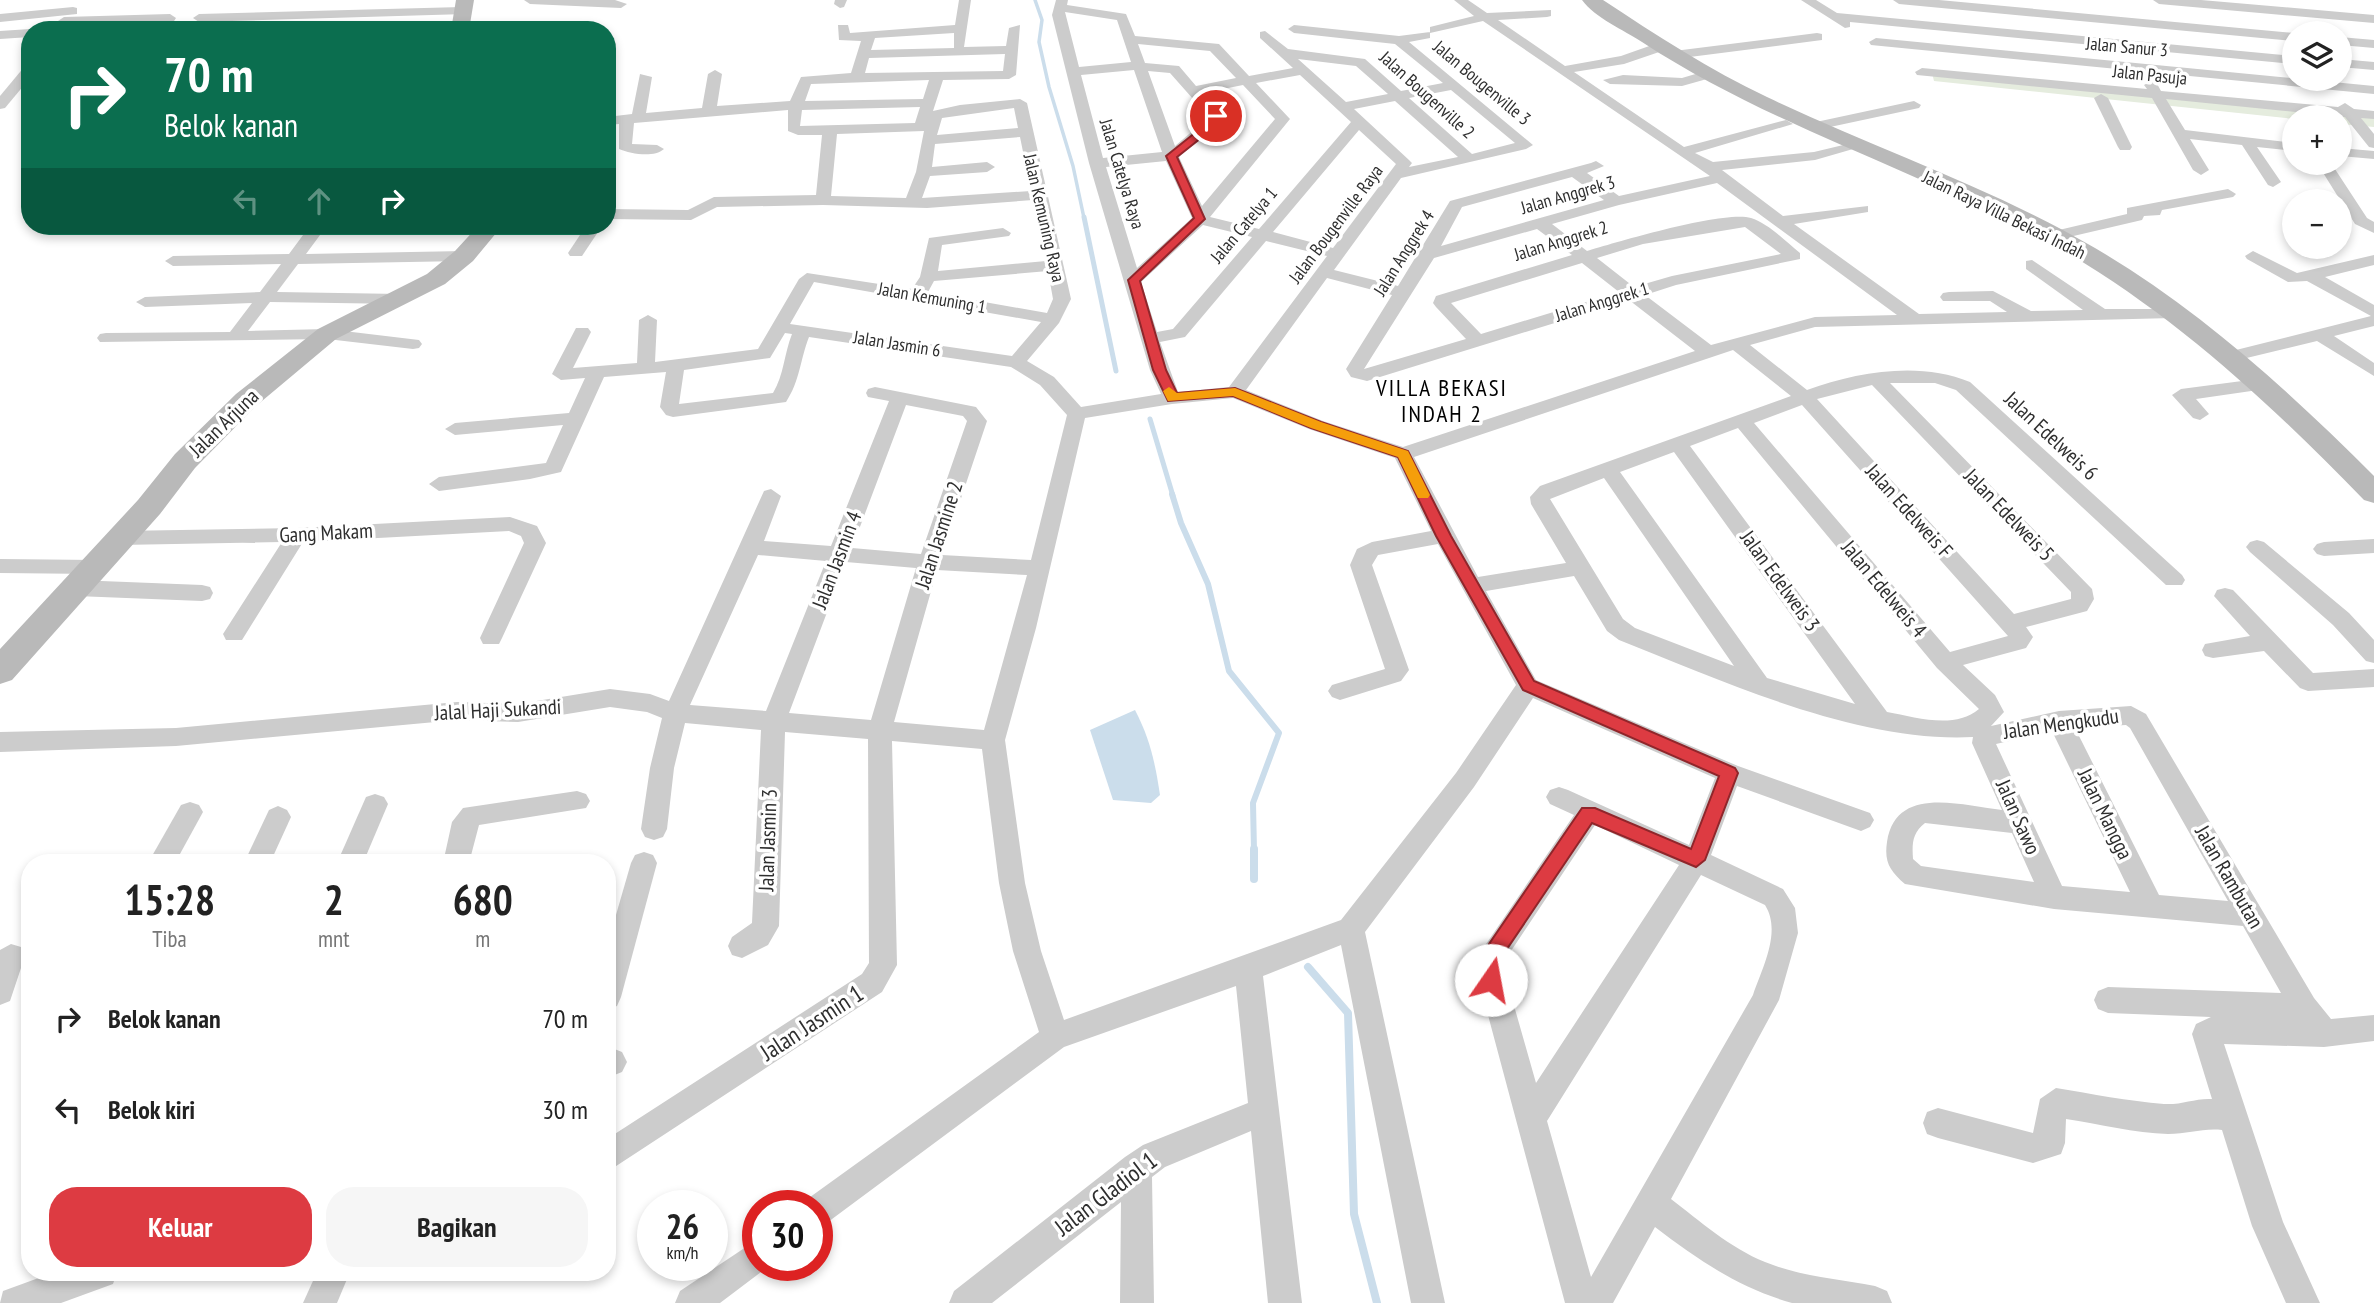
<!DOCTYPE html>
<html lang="id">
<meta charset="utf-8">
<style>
:root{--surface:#fff;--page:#f6f6f6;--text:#222;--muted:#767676;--accent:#dd3b42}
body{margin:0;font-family:"PT Sans Narrow",sans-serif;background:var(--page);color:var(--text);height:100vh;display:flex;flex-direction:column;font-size:26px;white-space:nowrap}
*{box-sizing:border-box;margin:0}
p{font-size:23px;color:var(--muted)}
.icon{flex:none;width:38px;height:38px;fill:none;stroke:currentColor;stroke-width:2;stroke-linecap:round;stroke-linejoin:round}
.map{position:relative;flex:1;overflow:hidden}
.sheet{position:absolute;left:21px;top:854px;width:595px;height:427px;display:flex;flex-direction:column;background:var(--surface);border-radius:28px;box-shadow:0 4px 10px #0003}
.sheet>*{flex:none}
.guide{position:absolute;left:21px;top:21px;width:595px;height:214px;border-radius:28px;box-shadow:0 4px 10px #0003;background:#0b6e4f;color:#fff;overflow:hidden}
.buttons{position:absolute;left:2282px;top:21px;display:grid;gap:14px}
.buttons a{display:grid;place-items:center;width:70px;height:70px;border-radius:50%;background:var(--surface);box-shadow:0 4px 10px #0003;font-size:35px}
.speed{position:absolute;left:637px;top:1190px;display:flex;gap:14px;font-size:35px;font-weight:700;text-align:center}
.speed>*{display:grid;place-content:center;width:91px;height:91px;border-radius:50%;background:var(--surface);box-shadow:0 4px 10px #0003;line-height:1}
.speed small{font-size:18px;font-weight:400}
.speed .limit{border:10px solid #d22;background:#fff;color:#111}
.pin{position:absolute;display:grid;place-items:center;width:60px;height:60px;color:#fff;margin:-30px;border:4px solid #fff;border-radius:50%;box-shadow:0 2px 7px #0007}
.me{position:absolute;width:77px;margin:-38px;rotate:12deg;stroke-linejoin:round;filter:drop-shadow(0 0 5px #0008)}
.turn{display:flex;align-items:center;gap:24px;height:147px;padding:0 28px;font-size:32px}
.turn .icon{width:91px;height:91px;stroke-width:2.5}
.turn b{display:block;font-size:49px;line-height:60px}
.lanes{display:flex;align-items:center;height:66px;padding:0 28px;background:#0003;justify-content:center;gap:35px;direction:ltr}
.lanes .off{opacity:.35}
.eta{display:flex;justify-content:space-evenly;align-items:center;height:119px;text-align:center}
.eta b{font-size:42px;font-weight:600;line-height:49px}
.cta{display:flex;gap:14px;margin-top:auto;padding:14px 28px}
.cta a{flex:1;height:80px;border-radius:28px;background:var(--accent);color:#fff;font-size:28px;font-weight:600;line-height:80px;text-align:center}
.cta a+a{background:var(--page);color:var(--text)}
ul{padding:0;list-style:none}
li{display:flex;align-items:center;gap:21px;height:91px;padding:0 28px}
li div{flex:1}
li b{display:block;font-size:26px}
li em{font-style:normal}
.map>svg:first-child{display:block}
.green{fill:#e5ecde}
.water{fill:#cbddeb}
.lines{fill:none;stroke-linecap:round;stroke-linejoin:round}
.stream-far3{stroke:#cbddeb;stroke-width:3.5}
.stream-far2{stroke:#cbddeb;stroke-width:5}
.stream-far1{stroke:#cbddeb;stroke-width:6}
.stream{stroke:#cbddeb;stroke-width:8}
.street{fill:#ccc;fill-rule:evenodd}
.secondary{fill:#b9b9b9;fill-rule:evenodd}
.route{fill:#dd3b42;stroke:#90262b;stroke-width:2}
.slow{fill:#f59e0b}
.labels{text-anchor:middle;stroke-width:7;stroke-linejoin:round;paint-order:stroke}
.far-street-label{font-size:18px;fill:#2f2f2f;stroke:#fff}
.street-label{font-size:21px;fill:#2f2f2f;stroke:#fff}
.neighbourhood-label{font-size:23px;letter-spacing:2px;fill:#000;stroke:#fff}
.near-street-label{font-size:24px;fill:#2f2f2f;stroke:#fff}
</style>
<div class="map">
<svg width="2374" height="1303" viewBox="0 0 2374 1303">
<rect width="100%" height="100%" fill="#fff"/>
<polygon class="green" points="1932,73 2374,115 2374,127 2340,124 2340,117 2294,119 1934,81"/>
<path class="water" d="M1135,710C1150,739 1155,762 1160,795L1151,803L1113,800L1090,730Z"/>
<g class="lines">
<polyline class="stream-far3" points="1035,0 1042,20 1039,42 1049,87 1073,166 1084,218"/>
<g class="stream-far2">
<polyline points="1084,217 1116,371"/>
<polyline points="1150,419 1173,496"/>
</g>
<polyline class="stream-far1" points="1172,494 1181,523 1208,584 1229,671 1279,733 1253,803 1254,851"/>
<g class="stream">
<polyline points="1254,849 1254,879"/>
<polyline points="1308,967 1348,1013 1354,1214 1377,1303"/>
</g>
<g class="street">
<polygon points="524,0 615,0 627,4 621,8 530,4"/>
<polygon points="835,0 847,0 844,7 840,8 834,4"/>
<path d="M959,0H971L964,47L1006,46L1009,28L1020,25L1016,75L1009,79L943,80L933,111L960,105L1020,99L1027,103L1071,299L1059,323L1027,361L1054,377L1081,407L1161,394L1150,370L1089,163L1052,15L1056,0H1068L1067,5L1126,14L1135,36L1219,44L1249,76L1293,68L1260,38V32L1265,31L1288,49L1365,59L1401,91L1443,83L1395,44L1294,33L1288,29L1294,25L1399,36L1430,32V38L1409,42L1533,145L1526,149L1401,178L1334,270L1398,286L1450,201L1591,163L1596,161L1604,166L1587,173L1619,196L1710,176L1483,21L1430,33V27L1474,16L1454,0H1468L1487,13L1551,10V16L1547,17L1498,20L1565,66L1621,56L1655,44H1665V50L1624,64L1574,72L1684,147L1786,120L1793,124L1695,153L1713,162L1814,152L1860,141V147L1815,160L1722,170L1783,216L1868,206V212L1794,224L1919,314L2007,312L1990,301H1943L1940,297L1943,293L1949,292L1993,291L2031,311L2083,310L2026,269V261L2032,260L2105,309H2179L2182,313L2179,317L2173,318L1815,327L1750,345L1807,390C1857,372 1919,361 1970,382L2182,575L2185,580L2182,585H2166L1956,390L1935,383H1890L2092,589L2094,599L2087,611L2026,627L2033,637L2026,648L1963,665L1995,695L2004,712L1991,726L2059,711L2131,706L2146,714L2314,998L2331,1019L2374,1015V1041L2324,1047L2224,1044L2283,1222L2320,1303H2286L2252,1226L2222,1130C2203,1128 2188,1134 2168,1134C2135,1133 2099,1124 2066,1119L2065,1143L2061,1154L2033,1163L1938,1138L1927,1134L1923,1123L1927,1112L1938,1108L2033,1133L2040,1099L2056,1088C2092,1094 2128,1101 2164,1104C2182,1105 2195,1098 2212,1099L2192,1034L2196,1024L2211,1017L2108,1013L2098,1009L2094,1000L2098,991L2108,987L2281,993L2243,926L2054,909L1905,884C1890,871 1884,862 1887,842C1896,784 1962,806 2002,810L1972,743L1973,737C1858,743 1725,682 1619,640L1607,631L1574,576L1486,591L1536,680L1738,766L1870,813L1874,820L1870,827L1861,831L1737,786L1711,855L1783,889L1795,908L1798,933L1779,1000L1671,1199C1700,1221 1730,1248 1765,1262C1799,1276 1838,1279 1875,1286L1887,1291L1892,1303H1792C1739,1288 1698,1260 1655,1227L1613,1303H1565L1477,974L1482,950L1574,815L1550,804L1546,797L1550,790L1559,787L1568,790L1689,845L1715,778L1533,698L1474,787L1365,932L1445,1303H1411L1341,945L1263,976L1302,1303H1268L1251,1131L1165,1167L1152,1177L1154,1303H1120L1121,1202L992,1303H949L954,1291L1125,1157L1143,1145L1248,1103L1236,986L1064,1047L828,1222L817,1227V1206H803L806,1200L1039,1032L1013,951L999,883L982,749L892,741L897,965L882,992L607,1172V1139L862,974L869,963L868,739L785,732L779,926L768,945L742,958L732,955L728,946L732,937L752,923L761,730L685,723L674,768L667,829L663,837L654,840L645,837L641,829L650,768L662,718L647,712L610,707L518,722L457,720L176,746L0,752V732L176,728L457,702L518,704L610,689L650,694L669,701L764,491L771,489L781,496L764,541L831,546L889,401L868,397L866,393L868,389L875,387L976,407L987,421L942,555L1031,560L1067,415L1040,385L1011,367L809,337C800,360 800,381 786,402L673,417L666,415L660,407L666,372L604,377L561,472L530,479L439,491L429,484L439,477L546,463L563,425L455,435L445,429L455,423L569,413L585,378L561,380L552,374L576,328H588L591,332L573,368L637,363L639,320L648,315L657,320L655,362L758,349L799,279L807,273L912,289L920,277L929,238L1003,228L1011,233L1009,236L942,245L938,271L1046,261L1033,200L927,208L823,205L717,207L691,220L607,219V209L688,210L714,197L816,195L822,135H798L788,131V110L634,123L632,144L657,145L664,149C654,158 631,154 619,149V124L607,125V117L632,114L640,74L652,77L646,113L702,108L708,74L715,70L722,74L717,106L790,101L801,77L851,73L861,41L839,40L838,25H848L850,33L955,25ZM1065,12L1117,20L1131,62L1079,67ZM954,33V48L871,50L875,38ZM1138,44L1210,51L1236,78L1196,86L1179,66L1145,63ZM1005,54L1003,71L865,73L869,58ZM1298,59L1356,66L1388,94L1346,102ZM1134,70L1162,152L1103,158L1081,75ZM1148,71L1170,73L1209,117L1175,146ZM1300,75L1351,122L1259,229L1210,217L1290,119L1256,83ZM929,80L923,99L805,101L811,84ZM1243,85L1275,119L1202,206L1179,157L1224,118L1203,93ZM1451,90L1515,143L1472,154L1409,98ZM1395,101L1458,157L1409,167L1412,163L1409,160L1354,109ZM920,107L915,123L800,126L802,110ZM1014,108L1018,128L937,135L942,118ZM1359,130L1396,164L1333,248L1273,232ZM924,131L916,172L906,198L831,196L837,134ZM1020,137L1031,191L922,198L930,176L987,172L995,167L987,162L932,167L935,144ZM1166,161L1192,218L1137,268L1106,167ZM1572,177L1604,200L1441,246L1462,207ZM1717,183L1897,315L1815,317L1711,345L1645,295L1676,285L1800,259V253C1786,242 1768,223 1751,218C1724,210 1617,242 1587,251L1552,224L1619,205ZM1203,225L1252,237L1173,329L1157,332L1141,282ZM1745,227L1781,254L1672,276L1634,287L1597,258L1643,244ZM1537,229L1572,255L1436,296L1433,303L1436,307L1466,339L1364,369L1434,258ZM1266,241L1327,256L1229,387L1178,392L1160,342L1185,337ZM1582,263L1619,292L1481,334L1451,303ZM1048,271L1053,299L1047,313L928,292L934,281ZM1327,278L1392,295L1346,369L1351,377L1367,381L1629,300L1695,351L1403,447L1323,421L1246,390ZM814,282L1041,322L1012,356L790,324ZM785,333L792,334C784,354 784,375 773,393L679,404L684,370L770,358ZM1733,350L1791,396L1540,486L1530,497L1531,504L1566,563L1478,577L1414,457ZM1872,385L2071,592V599L2014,614L1817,399ZM1233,398L1309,429L1395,458L1431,531L1372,542L1357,549L1350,565L1385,669L1332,685L1328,691L1332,697L1340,700L1401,681L1409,670L1372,565L1378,555L1438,544L1516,685L1456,773L1341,920L1064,1020L1041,951L1025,883L1005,740L1036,628L1085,418L1172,404ZM906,405L963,416L967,421L921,554L852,548ZM1802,405L2008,636L1950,652L1754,423ZM1738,428L1937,668L1979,709C1954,730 1916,717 1887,712L1690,446ZM1674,452L1855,704L1767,678L1620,472ZM1604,478L1734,666L1635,628L1623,619L1550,499ZM758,555L826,561L766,711L690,705ZM846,562L916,568L871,720L789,713ZM937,570L1027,575L984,730L894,722ZM2126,725L2130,728L2228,901L2159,895L2075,728ZM2052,731L2130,892L2062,886L1996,744ZM1925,823L2012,833L2034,882L1921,866L1913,859C1912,844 1912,833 1925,823ZM1595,825L1679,865L1536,1083L1505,974L1509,954ZM1701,875L1765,905C1782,932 1762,968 1753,995L1591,1277L1547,1121Z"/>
<polygon points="1801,0 1816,0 1837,13 2294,56 2294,64 1850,22 1850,27 1845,28"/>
<polygon points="1893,0 1939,0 2294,33 2294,41 1899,4"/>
<polygon points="2153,0 2201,0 2374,15 2374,23 2159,4"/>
<polygon points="73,7 77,8 77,14 0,22 0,14"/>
<polygon points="462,7 466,8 466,14 199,22 193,18 199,14"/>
<polygon points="170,14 176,18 174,21 64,25 58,21 64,17"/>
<polygon points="30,29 33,30 30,30 30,37 0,39 0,31"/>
<polygon points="1817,33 1822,34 1822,40 1674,59 1667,55 1674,51"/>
<polygon points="2340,37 2374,40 2374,48 2340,45"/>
<polygon points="1876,38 2374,86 2374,94 1871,45 1869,42"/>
<polygon points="2340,59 2374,62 2374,70 2340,67"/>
<polygon points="30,65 30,78 5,108 0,109 0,96 25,66"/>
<polygon points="1922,68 2147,89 2144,85 2151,81 2156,82 2161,91 2338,107 2345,103 2354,109 2374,111 2374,119 2361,118 2374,134 2374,148 2369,147 2345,117 2166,99 2185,130 2294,143 2294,151 2257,147 2281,182 2273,187 2268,185 2242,145 2190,139 2209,170 2201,175 2193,170 2152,98 1917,75 1915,72"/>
<polygon points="1709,70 1716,74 1714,77 1682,86 1610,84 1603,80 1623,75 1682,78"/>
<polygon points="2101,94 2108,98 2132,147 2130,150 2120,150 2118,147 2094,98"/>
<polygon points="1914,101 1921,105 1919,108 1816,130 1809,126 1816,122"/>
<polygon points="2340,148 2374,151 2374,159 2340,156"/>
<polygon points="2317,163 2331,163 2367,218 2374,222 2374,233 2355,224"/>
<polygon points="2228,189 2236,194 2233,197 2162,210 2160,215 2144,216 2142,220 2052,241 2044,236 2046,233 2127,214 2127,208"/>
<polygon points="200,226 335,226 333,229 323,231 306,254 464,251 472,256 464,261 298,264 277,292 401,294 410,299 401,304 270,302 248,331 327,329 419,340 422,344 419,348 413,349 327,339 100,342 97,338 100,334 106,333 230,332 252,303 145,307 136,302 145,297 260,292 281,264 173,266 165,261 173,256 289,254 306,231 206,234 200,232"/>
<polygon points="586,226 602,226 582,256 570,256 568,253"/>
<polygon points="2253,251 2297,273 2374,255 2374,265 2325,277 2374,305 2374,326 2334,336 2374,363 2374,376 2317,341 2230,362 2224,361 2221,357 2224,353 2371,316 2307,281 2288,282 2247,259 2245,256"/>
<polygon points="2265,378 2272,380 2274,384 2272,388 2196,399 2209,414 2200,420 2193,418 2172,395 2181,389"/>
<polygon points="510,517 537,526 546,543 502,638 499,644 483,644 480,638 524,543 521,536 509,531 303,542 242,640 226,640 223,634 282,542 120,545 113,543 110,538 113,533 120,531 297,528"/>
<polygon points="2374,539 2374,553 2324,556 2317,554 2313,549 2317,544 2324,542"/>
<polygon points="2257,540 2264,542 2349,613 2374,640 2374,663 2366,661 2333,625 2250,552 2246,547 2250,542"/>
<polygon points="0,559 95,560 103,562 106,567 103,572 95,574 0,573"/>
<polygon points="76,580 202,585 210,587 213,593 210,599 202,601 76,596 68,593 65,588 68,583"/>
<polygon points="2225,588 2233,590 2313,673 2374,669 2374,687 2308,691 2300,688 2264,651 2213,658 2205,656 2202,650 2205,644 2250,636 2214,596 2217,590"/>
<polygon points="577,791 586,794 590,801 586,808 479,825 469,863 443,863 452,822 463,808"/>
<polygon points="375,794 384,797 388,804 363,863 337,863 366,797"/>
<polygon points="190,802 199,805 203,812 175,863 148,863 181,805"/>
<polygon points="278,806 287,810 291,817 270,863 244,863 269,810"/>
<polygon points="644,852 653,855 657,863 621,997 617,1006 607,1010 607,946 631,863 635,855"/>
<polygon points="11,944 21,947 25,956 10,1001 0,1005 0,950"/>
<polygon points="612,1048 622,1052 627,1062 622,1072 607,1078 607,1050"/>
<polygon points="758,1239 758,1265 769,1266 720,1303 675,1303 680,1291"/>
<polygon points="55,1272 117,1272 113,1284 61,1303 0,1303 3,1291"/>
<polygon points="317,1272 350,1272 337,1303 303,1303"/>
</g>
<g class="secondary">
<polygon points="456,0 474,0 469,30 451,30"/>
<path d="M1582,0H1603C1656,35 1710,70 1767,97C1876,149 1991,187 2095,248C2199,309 2289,391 2374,476V503L2364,500C2266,399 2164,305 2041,238C1910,167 1767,124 1642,42C1624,30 1595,18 1582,0Z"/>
<polygon points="478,226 502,226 473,261 445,284 336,339 256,406 195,468 160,514 12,680 0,684 0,649 138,500 175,454 236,394 318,329 427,274 455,251"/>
</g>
</g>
<polygon class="route" points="1213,114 1220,114 1220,123 1177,157 1205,219 1140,281 1166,370 1177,393 1235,388 1321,422 1408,451 1451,536 1534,681 1735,768 1738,773 1705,860 1696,867 1592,823 1505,952 1498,986 1491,989 1484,986 1482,980 1489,944 1582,808 1595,808 1691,849 1719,776 1523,690 1436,536 1398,457 1311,428 1233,396 1168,401 1153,370 1128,280 1194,218 1166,156 1211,120"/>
<polygon class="slow" points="1169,387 1177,393 1235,388 1321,422 1408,451 1430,495 1428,498 1418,498 1398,457 1311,428 1233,396 1168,401 1163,391"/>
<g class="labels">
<g class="far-street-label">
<text transform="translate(2127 47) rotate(5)" y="6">Jalan Sanur 3</text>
<text transform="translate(2150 75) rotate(6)" y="6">Jalan Pasuja</text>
<text transform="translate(1482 83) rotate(40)" y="6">Jalan Bougenville 3</text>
<text transform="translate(1427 95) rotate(42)" y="6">Jalan Bougenville 2</text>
<text transform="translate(1122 174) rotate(73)" y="6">Jalan Catelya Raya</text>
<text transform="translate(1568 195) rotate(-16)" y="6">Jalan Anggrek 3</text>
<text transform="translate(2004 215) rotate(26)" y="6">Jalan Raya Villa Bekasi Indah</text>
<text transform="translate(1044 218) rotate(77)" y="6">Jalan Kemuning Raya</text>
<text transform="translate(1336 224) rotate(-53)" y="6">Jalan Bougenville Raya</text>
<text transform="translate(1244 225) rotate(-50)" y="6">Jalan Catelya 1</text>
<text transform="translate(1561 241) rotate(-17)" y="6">Jalan Anggrek 2</text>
<text transform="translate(1404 253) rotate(-58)" y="6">Jalan Anggrek 4</text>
<text transform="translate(932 298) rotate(10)" y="6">Jalan Kemuning 1</text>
<text transform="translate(1602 302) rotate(-17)" y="6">Jalan Anggrek 1</text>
<text transform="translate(897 344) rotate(9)" y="6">Jalan Jasmin 6</text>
</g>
<g class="street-label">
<text transform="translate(224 423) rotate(-44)" y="7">Jalan Arjuna</text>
<text transform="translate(2051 436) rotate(43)" y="7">Jalan Edelweis 6</text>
<text transform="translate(1909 511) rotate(48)" y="7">Jalan Edelweis F</text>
<text transform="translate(2009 515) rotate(46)" y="7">Jalan Edelweis 5</text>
<text transform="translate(326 533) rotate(-3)" y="7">Gang Makam</text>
<text transform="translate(939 535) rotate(-72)" y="7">Jalan Jasmine 2</text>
<text transform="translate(837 560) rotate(-69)" y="7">Jalan Jasmin 4</text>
<text transform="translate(1780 581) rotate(54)" y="7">Jalan Edelweis 3</text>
<text transform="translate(1884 589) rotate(50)" y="7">Jalan Edelweis 4</text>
<text transform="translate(498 710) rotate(-3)" y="7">Jalal Haji Sukandi</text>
<text transform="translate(2061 724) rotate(-8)" y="7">Jalan Mengkudu</text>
<text transform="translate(2105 814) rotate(64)" y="7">Jalan Mangga</text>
<text transform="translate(2018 817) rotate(66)" y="7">Jalan Sawo</text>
<text transform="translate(768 840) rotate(-88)" y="7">Jalan Jasmin 3</text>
<text transform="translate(2229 877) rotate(60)" y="7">Jalan Rambutan</text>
</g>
<g class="neighbourhood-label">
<text x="1442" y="396">VILLA BEKASI<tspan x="1442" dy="26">INDAH 2</tspan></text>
</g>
<g class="near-street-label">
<text transform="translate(812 1023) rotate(-33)" y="8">Jalan Jasmin 1</text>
<text transform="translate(1106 1194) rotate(-37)" y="8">Jalan Gladiol 1</text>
</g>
</g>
</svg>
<div class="buttons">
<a><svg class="icon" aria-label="layers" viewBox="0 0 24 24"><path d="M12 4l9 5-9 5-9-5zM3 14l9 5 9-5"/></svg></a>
<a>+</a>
<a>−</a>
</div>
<div class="speed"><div>26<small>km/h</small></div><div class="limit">30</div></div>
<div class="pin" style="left:1216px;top:116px;background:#d93025"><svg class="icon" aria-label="arrive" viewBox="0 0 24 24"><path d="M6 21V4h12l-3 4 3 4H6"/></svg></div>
<svg class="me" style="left:1491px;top:980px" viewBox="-20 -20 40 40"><circle r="19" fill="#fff"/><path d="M0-13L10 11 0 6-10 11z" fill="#dd3b42"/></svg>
<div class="guide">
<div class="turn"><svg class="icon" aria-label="right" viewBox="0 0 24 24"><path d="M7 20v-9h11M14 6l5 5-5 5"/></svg><div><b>70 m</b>Belok kanan</div></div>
<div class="lanes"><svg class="icon off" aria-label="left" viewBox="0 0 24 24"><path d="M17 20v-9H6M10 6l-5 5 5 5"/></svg><svg class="icon off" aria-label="ahead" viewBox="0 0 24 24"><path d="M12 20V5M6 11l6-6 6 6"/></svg><svg class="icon" aria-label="right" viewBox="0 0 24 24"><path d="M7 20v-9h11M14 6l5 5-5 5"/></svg></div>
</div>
<section class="sheet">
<div class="eta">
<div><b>15:28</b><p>Tiba</p></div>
<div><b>2</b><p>mnt</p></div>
<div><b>680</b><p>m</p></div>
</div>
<ul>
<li><svg class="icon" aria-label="right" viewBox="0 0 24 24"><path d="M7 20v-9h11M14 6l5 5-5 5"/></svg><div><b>Belok kanan</b></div><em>70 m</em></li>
<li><svg class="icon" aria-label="left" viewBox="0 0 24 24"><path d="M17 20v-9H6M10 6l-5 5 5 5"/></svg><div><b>Belok kiri</b></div><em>30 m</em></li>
</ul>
<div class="cta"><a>Keluar</a><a>Bagikan</a></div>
</section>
</div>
